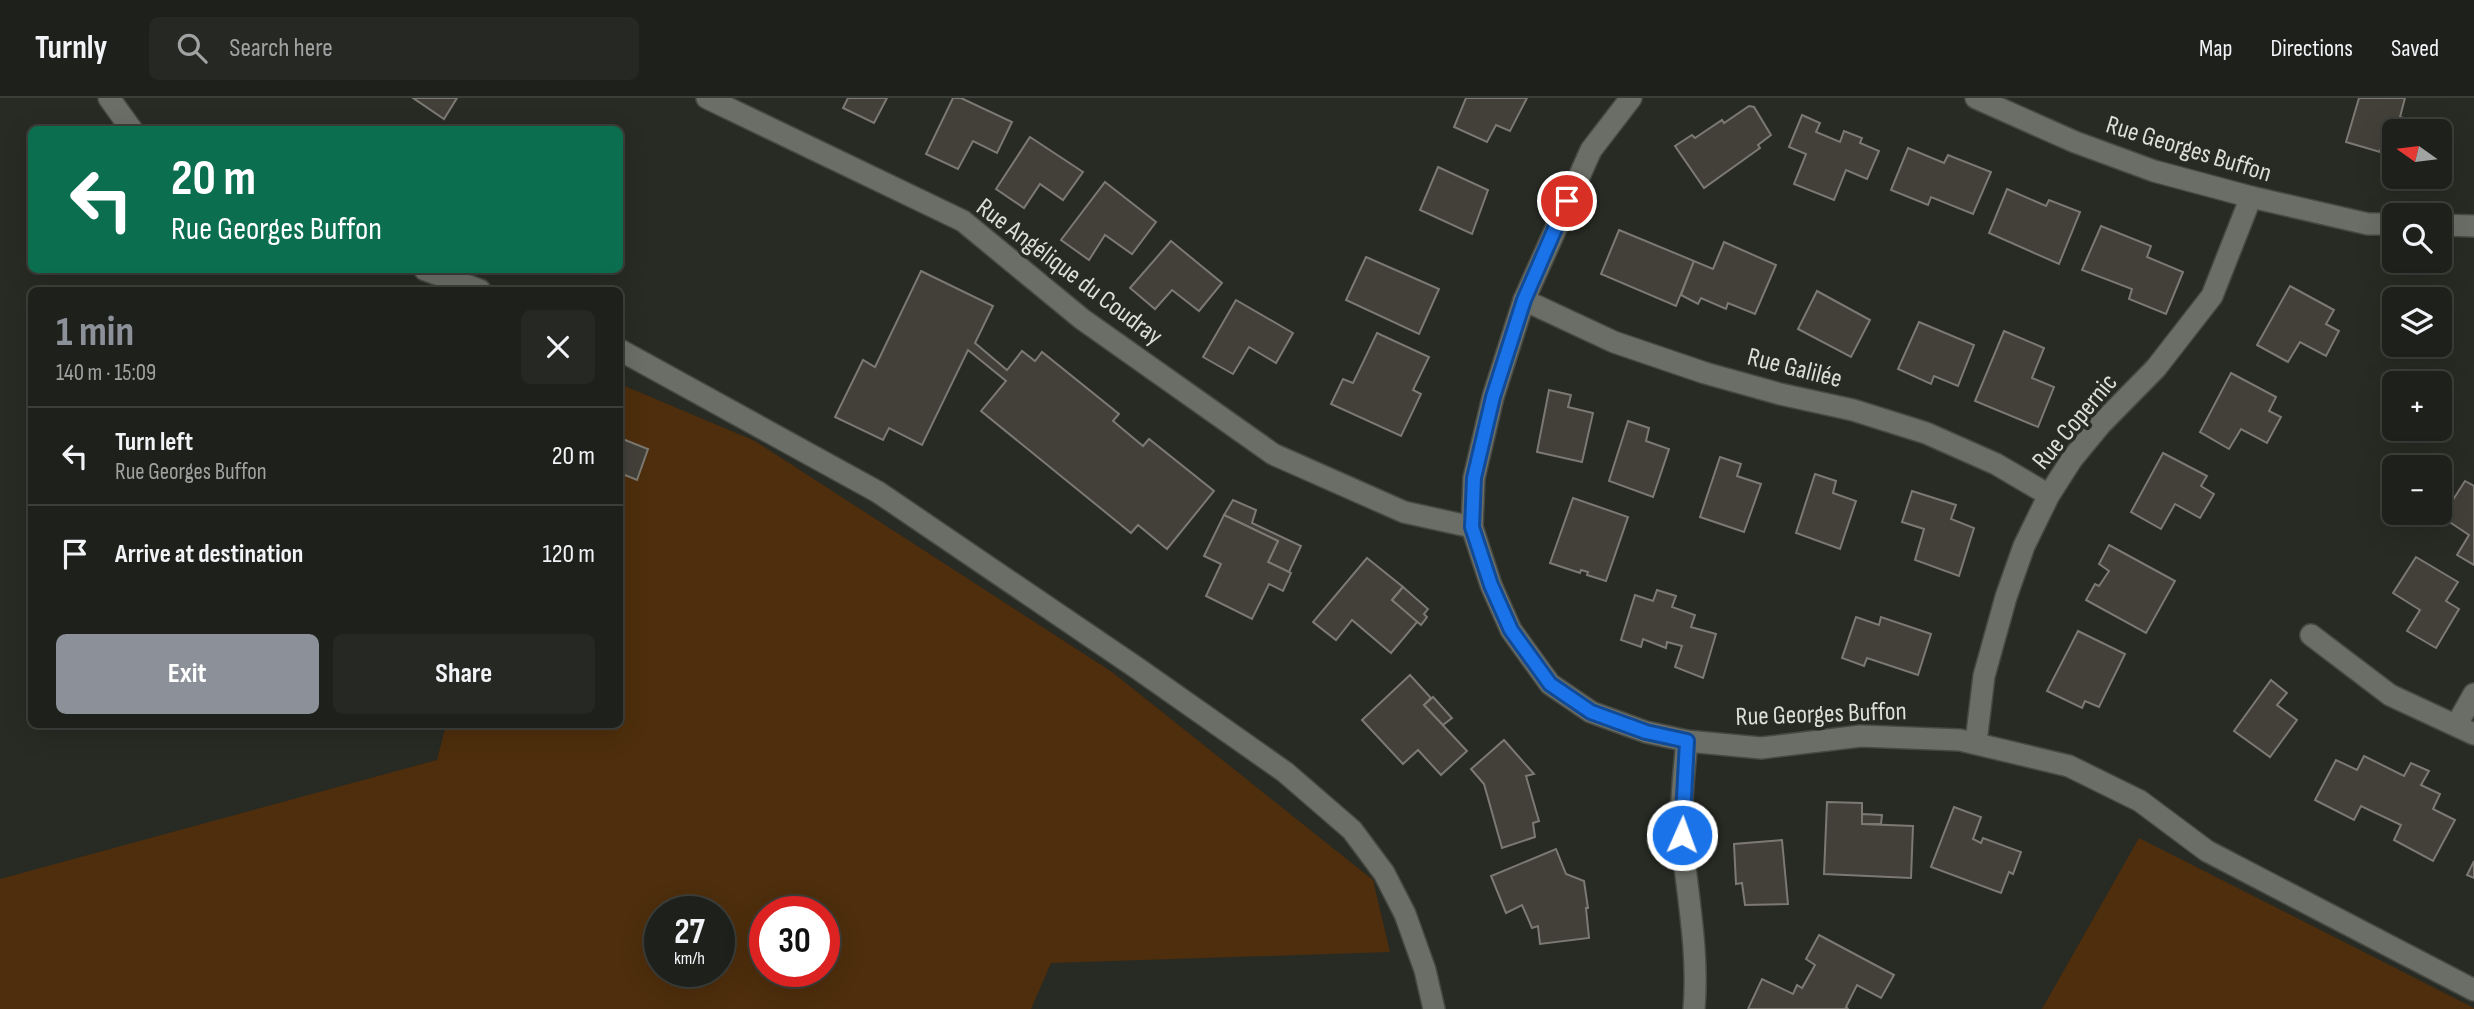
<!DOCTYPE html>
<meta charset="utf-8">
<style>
:root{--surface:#1e201b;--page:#262824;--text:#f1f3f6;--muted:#a1a3a3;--line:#3c3e3a;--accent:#8c9099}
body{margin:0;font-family:"Sofia Sans Condensed",sans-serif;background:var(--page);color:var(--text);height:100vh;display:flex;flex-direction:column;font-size:26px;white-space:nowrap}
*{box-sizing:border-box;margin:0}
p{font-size:23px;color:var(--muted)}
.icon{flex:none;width:38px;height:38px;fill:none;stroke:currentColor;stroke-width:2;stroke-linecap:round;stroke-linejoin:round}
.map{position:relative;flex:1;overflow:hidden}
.details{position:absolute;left:28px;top:189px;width:595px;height:441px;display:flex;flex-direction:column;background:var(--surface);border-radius:10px;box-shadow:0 7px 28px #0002,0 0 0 2px var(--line)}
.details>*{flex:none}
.top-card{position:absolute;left:28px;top:28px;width:595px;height:147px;border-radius:10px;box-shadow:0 7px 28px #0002,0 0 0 2px var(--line);background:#0b6e4f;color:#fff;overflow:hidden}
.needle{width:46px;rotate:284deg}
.buttons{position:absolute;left:2382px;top:21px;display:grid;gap:14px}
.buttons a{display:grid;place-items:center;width:70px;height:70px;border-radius:10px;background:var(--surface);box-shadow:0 7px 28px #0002,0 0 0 2px var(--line);font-size:35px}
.speed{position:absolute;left:644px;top:798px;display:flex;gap:14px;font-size:35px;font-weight:700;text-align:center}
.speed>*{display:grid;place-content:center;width:91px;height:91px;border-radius:50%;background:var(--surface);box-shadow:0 7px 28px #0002,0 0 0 2px var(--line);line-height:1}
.speed small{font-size:18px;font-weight:400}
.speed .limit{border:10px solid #d22;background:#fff;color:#111}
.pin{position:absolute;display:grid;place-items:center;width:60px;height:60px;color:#fff;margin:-30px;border:4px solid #fff;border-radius:50%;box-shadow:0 2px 7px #0007}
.me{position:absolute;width:77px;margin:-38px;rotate:2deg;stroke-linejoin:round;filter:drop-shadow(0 0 5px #0008)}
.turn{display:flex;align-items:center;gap:24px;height:147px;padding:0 28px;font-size:32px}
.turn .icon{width:91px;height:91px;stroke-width:2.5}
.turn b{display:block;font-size:49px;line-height:60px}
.round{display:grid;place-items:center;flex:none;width:74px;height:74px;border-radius:10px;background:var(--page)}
.overview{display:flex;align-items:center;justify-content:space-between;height:119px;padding:0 28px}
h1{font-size:42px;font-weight:700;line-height:52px;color:var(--accent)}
.cta{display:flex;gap:14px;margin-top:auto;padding:14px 28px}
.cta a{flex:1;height:80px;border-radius:10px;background:var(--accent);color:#fff;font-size:28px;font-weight:700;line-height:80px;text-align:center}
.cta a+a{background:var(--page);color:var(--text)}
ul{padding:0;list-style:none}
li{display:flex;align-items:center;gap:21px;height:98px;padding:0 28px;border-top:2px solid var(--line)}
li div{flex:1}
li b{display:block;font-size:26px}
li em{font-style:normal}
header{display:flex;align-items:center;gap:42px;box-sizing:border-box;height:98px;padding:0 35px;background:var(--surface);border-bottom:2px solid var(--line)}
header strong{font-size:33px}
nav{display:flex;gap:38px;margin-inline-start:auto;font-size:24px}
.search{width:490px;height:63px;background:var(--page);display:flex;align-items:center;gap:18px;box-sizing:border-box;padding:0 24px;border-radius:10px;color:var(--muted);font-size:26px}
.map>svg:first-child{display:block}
.green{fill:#4e2e0c;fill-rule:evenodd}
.building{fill:#434039;stroke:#7c7972;stroke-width:2}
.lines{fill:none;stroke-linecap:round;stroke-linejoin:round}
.minor-casing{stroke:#464842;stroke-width:24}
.minor{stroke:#6b6e66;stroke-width:21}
.route-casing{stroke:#114b97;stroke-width:18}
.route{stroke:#1a73e8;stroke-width:12}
.labels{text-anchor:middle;stroke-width:7;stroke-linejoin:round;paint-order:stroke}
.street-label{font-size:26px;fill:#dddeda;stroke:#282a24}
</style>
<header>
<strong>Turnly</strong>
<div class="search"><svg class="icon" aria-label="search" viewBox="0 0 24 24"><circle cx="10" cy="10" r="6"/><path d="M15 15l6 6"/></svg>Search here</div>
<nav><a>Map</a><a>Directions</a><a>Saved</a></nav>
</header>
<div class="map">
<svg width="2474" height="911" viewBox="0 0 2474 911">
<rect width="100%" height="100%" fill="#282a24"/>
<g class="green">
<path d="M620,286L755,343L1112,574L1373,782L1390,854L1051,865L1031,911H0V781L437,662L446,627L620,626ZM660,814H719V873H660ZM765,814H824V873H765Z"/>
<polygon points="2139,740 2474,910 2474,911 2042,911"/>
</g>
<g class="building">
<polygon points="413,0 457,0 444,21"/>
<polygon points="848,0 887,0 874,25 843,10"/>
<polygon points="953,0 961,0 1012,24 997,55 973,43 958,71 926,56"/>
<polygon points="1466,0 1527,0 1510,33 1496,27 1487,44 1454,29"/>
<polygon points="2359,0 2405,0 2400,19 2418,24 2421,21 2436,25 2444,31 2440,46 2440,33 2394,33 2394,52 2381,49 2380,54 2346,44"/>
<polygon points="1749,8 1754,9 1771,37 1758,47 1760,50 1704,90 1675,48 1692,37 1695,40 1722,22 1724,25"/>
<polygon points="1802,17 1820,25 1816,34 1840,44 1844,33 1862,40 1860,45 1879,53 1867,81 1846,72 1834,102 1794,86 1806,56 1789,49"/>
<polygon points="1030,39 1083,74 1063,102 1040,86 1024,110 996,91"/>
<polygon points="1908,50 1944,65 1948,57 1991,74 1973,116 1931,99 1928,107 1891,92"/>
<polygon points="1438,69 1488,92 1472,136 1420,112"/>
<polygon points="1105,84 1156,124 1132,156 1105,137 1089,162 1061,142"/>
<polygon points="2007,91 2046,108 2049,102 2080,114 2059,166 1989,135"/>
<polygon points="2101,128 2151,148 2147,159 2183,174 2166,216 2129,201 2132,191 2082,172"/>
<polygon points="1619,132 1694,163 1676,208 1601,176"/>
<polygon points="1171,143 1222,185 1199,213 1172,192 1155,211 1130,190"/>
<polygon points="1724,144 1776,167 1755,216 1728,205 1726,211 1701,200 1698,206 1681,197 1694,163 1713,171"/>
<polygon points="1366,159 1439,191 1419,236 1346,202"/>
<polygon points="921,173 993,208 975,245 1007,272 1022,253 1035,263 1042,254 1119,316 1113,323 1143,348 1149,341 1214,393 1167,451 1138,427 1131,435 981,313 1006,283 968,252 922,347 889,330 883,342 835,319 863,262 875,269"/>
<polygon points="2290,188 2334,212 2326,226 2339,233 2326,258 2300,244 2288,264 2257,247"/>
<polygon points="1817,193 1870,222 1851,259 1798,231"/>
<polygon points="1236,202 1293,235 1276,265 1249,249 1233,276 1203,259"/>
<polygon points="1919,224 1974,247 1958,288 1934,278 1931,286 1898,271"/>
<polygon points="2004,233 2044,250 2032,280 2054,289 2038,329 1975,303"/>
<polygon points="1377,235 1429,259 1413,292 1421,296 1401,338 1331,306 1343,281 1353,285"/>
<polygon points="2231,275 2276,299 2269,313 2281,319 2267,345 2241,331 2229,351 2200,334"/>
<polygon points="1549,292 1571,297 1568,309 1593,315 1582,364 1537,354"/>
<polygon points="1628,323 1649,330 1646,343 1669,351 1653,399 1609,383"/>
<polygon points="620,340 648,351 637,382 620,375"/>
<polygon points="2163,355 2207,378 2201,388 2214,396 2200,420 2175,406 2161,431 2131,414"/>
<polygon points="1720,359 1741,366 1737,378 1761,386 1744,434 1700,419"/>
<polygon points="1815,376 1836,383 1833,395 1856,403 1840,451 1796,435"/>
<polygon points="2465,383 2474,388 2474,467 2457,457 2469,437 2442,419"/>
<polygon points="1912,393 1956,407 1951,421 1974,430 1959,478 1915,462 1924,431 1902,424"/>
<polygon points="1573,400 1628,419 1606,483 1587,477 1588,474 1581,472 1580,475 1550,465"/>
<polygon points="1233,402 1256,412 1252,425 1301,448 1289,474 1268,464 1278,443 1224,417"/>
<polygon points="1224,417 1278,443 1268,464 1291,475 1283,493 1269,486 1252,521 1206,498 1221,466 1204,458"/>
<polygon points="2109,447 2175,483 2146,535 2086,502 2095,486 2099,488 2109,473 2099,466"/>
<polygon points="2416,459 2458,484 2446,503 2459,511 2436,550 2407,533 2420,512 2393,495"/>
<polygon points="1367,460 1403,489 1392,502 1418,523 1391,555 1352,522 1336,542 1313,524"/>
<polygon points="1403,489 1428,511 1424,516 1427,519 1421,527 1392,502"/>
<polygon points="1657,492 1676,498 1672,509 1695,517 1691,529 1716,536 1703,580 1675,569 1682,548 1667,544 1666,550 1643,541 1641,549 1621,542 1635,497 1653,503"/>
<polygon points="1856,519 1879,527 1881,519 1931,536 1918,577 1867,560 1864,568 1842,560"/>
<polygon points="2078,533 2125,556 2099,609 2085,603 2082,610 2047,593"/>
<polygon points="1410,577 1431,600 1424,607 1467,653 1441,677 1418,652 1403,666 1362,622"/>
<polygon points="2271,582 2287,595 2277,607 2297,622 2270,659 2234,633"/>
<polygon points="1433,599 1452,620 1443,627 1424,607"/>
<polygon points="1504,642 1534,676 1526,678 1539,723 1533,725 1535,739 1502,750 1484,686 1471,671"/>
<polygon points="2364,658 2404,678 2411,665 2429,673 2421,687 2440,696 2433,711 2455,722 2433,763 2394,742 2401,727 2361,708 2354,722 2315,702 2336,662 2357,672"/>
<polygon points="1827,704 1862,705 1862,726 1913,728 1911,780 1824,776"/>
<polygon points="1954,709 1981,719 1973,741 1981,745 1983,740 2021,754 2013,776 2009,774 2001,795 1931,769"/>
<polygon points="1862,716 1882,717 1881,726 1862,726"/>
<polygon points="1782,742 1788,806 1745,807 1742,785 1736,786 1734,746"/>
<polygon points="1556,751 1566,776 1584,783 1588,810 1586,810 1589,840 1540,846 1538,828 1532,830 1522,807 1506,815 1491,778"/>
<polygon points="2474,763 2474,780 2467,777"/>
<polygon points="1819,837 1894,877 1881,900 1857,887 1846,909 1848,911 1748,911 1762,881 1793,896 1797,887 1802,890 1815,867 1806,861"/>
</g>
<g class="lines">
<g class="minor-casing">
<g id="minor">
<polyline points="109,0 132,32"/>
<polyline points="707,0 963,123 1082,221 1273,356 1404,414 1472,429"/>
<polyline points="1631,0 1591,52 1524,202 1493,299 1474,380 1472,429 1491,487 1511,532 1550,586 1591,614 1646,634 1687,643 1761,650 1861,638 1960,642 2069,668 2140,703 2207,753 2474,892"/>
<polyline points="1976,0 2075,44 2154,73 2251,99 2368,126 2394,126"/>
<polyline points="2440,127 2474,128"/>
<polyline points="425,172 480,192"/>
<polyline points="1524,202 1614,244 1705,275 1780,296 1853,312 1926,335 1996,366 2049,397"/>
<polyline points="620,252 878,394 1137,570 1285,674 1352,732 1384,775 1405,816 1425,872 1434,911"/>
<polyline points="2311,537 2390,597 2474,636"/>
<polyline points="2457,626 2474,596"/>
<path d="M1687,643C1684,674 1680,708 1682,740C1687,797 1699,853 1694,911"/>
<polyline points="1976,644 1984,578 2006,499 2024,448 2049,397 2072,361 2100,327 2156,270 2212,198 2251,99"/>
</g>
</g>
<use href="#minor" class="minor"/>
</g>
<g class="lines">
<g class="route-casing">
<polyline id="route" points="1567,103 1524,202 1493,299 1474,380 1472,429 1491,487 1511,532 1550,586 1591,614 1646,634 1687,643 1682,737"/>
</g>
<use href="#route" class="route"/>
</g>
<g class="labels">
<g class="street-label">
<text transform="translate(2189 50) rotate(17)" y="9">Rue Georges Buffon</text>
<text transform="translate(1070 173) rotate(37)" y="9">Rue Angélique du Coudray</text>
<text transform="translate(1795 269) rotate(14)" y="9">Rue Galilée</text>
<text transform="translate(2074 323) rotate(-50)" y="9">Rue Copernic</text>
<text transform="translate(1821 615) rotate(-2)" y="9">Rue Georges Buffon</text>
</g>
</g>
</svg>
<div class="buttons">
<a><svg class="needle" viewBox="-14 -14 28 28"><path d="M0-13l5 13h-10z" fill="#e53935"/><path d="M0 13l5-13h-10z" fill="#a1a3a3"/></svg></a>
<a><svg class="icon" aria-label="search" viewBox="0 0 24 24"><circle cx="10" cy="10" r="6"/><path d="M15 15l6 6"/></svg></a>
<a><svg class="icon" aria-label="layers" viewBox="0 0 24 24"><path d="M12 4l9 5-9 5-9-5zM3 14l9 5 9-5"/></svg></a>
<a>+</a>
<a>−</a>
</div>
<div class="speed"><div>27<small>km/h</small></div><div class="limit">30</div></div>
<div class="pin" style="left:1567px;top:103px;background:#d93025"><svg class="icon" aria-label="arrive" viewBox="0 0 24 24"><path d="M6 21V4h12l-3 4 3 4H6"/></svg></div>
<svg class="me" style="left:1682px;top:737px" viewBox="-20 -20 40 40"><circle r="17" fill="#1a73e8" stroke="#fff" stroke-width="3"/><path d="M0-11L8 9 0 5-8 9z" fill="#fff"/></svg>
<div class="top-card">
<div class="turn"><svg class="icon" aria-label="left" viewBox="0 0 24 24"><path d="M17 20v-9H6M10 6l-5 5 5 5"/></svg><div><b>20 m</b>Rue Georges Buffon</div></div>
</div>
<section class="details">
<div class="overview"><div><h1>1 min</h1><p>140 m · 15:09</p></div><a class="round"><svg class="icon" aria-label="close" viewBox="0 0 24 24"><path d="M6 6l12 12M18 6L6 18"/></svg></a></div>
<ul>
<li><svg class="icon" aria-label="left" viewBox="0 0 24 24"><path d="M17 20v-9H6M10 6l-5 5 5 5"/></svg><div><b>Turn left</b><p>Rue Georges Buffon</p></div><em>20 m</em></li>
<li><svg class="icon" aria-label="arrive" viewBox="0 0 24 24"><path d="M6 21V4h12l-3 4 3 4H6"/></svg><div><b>Arrive at destination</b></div><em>120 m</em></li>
</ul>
<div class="cta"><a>Exit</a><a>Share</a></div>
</section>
</div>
